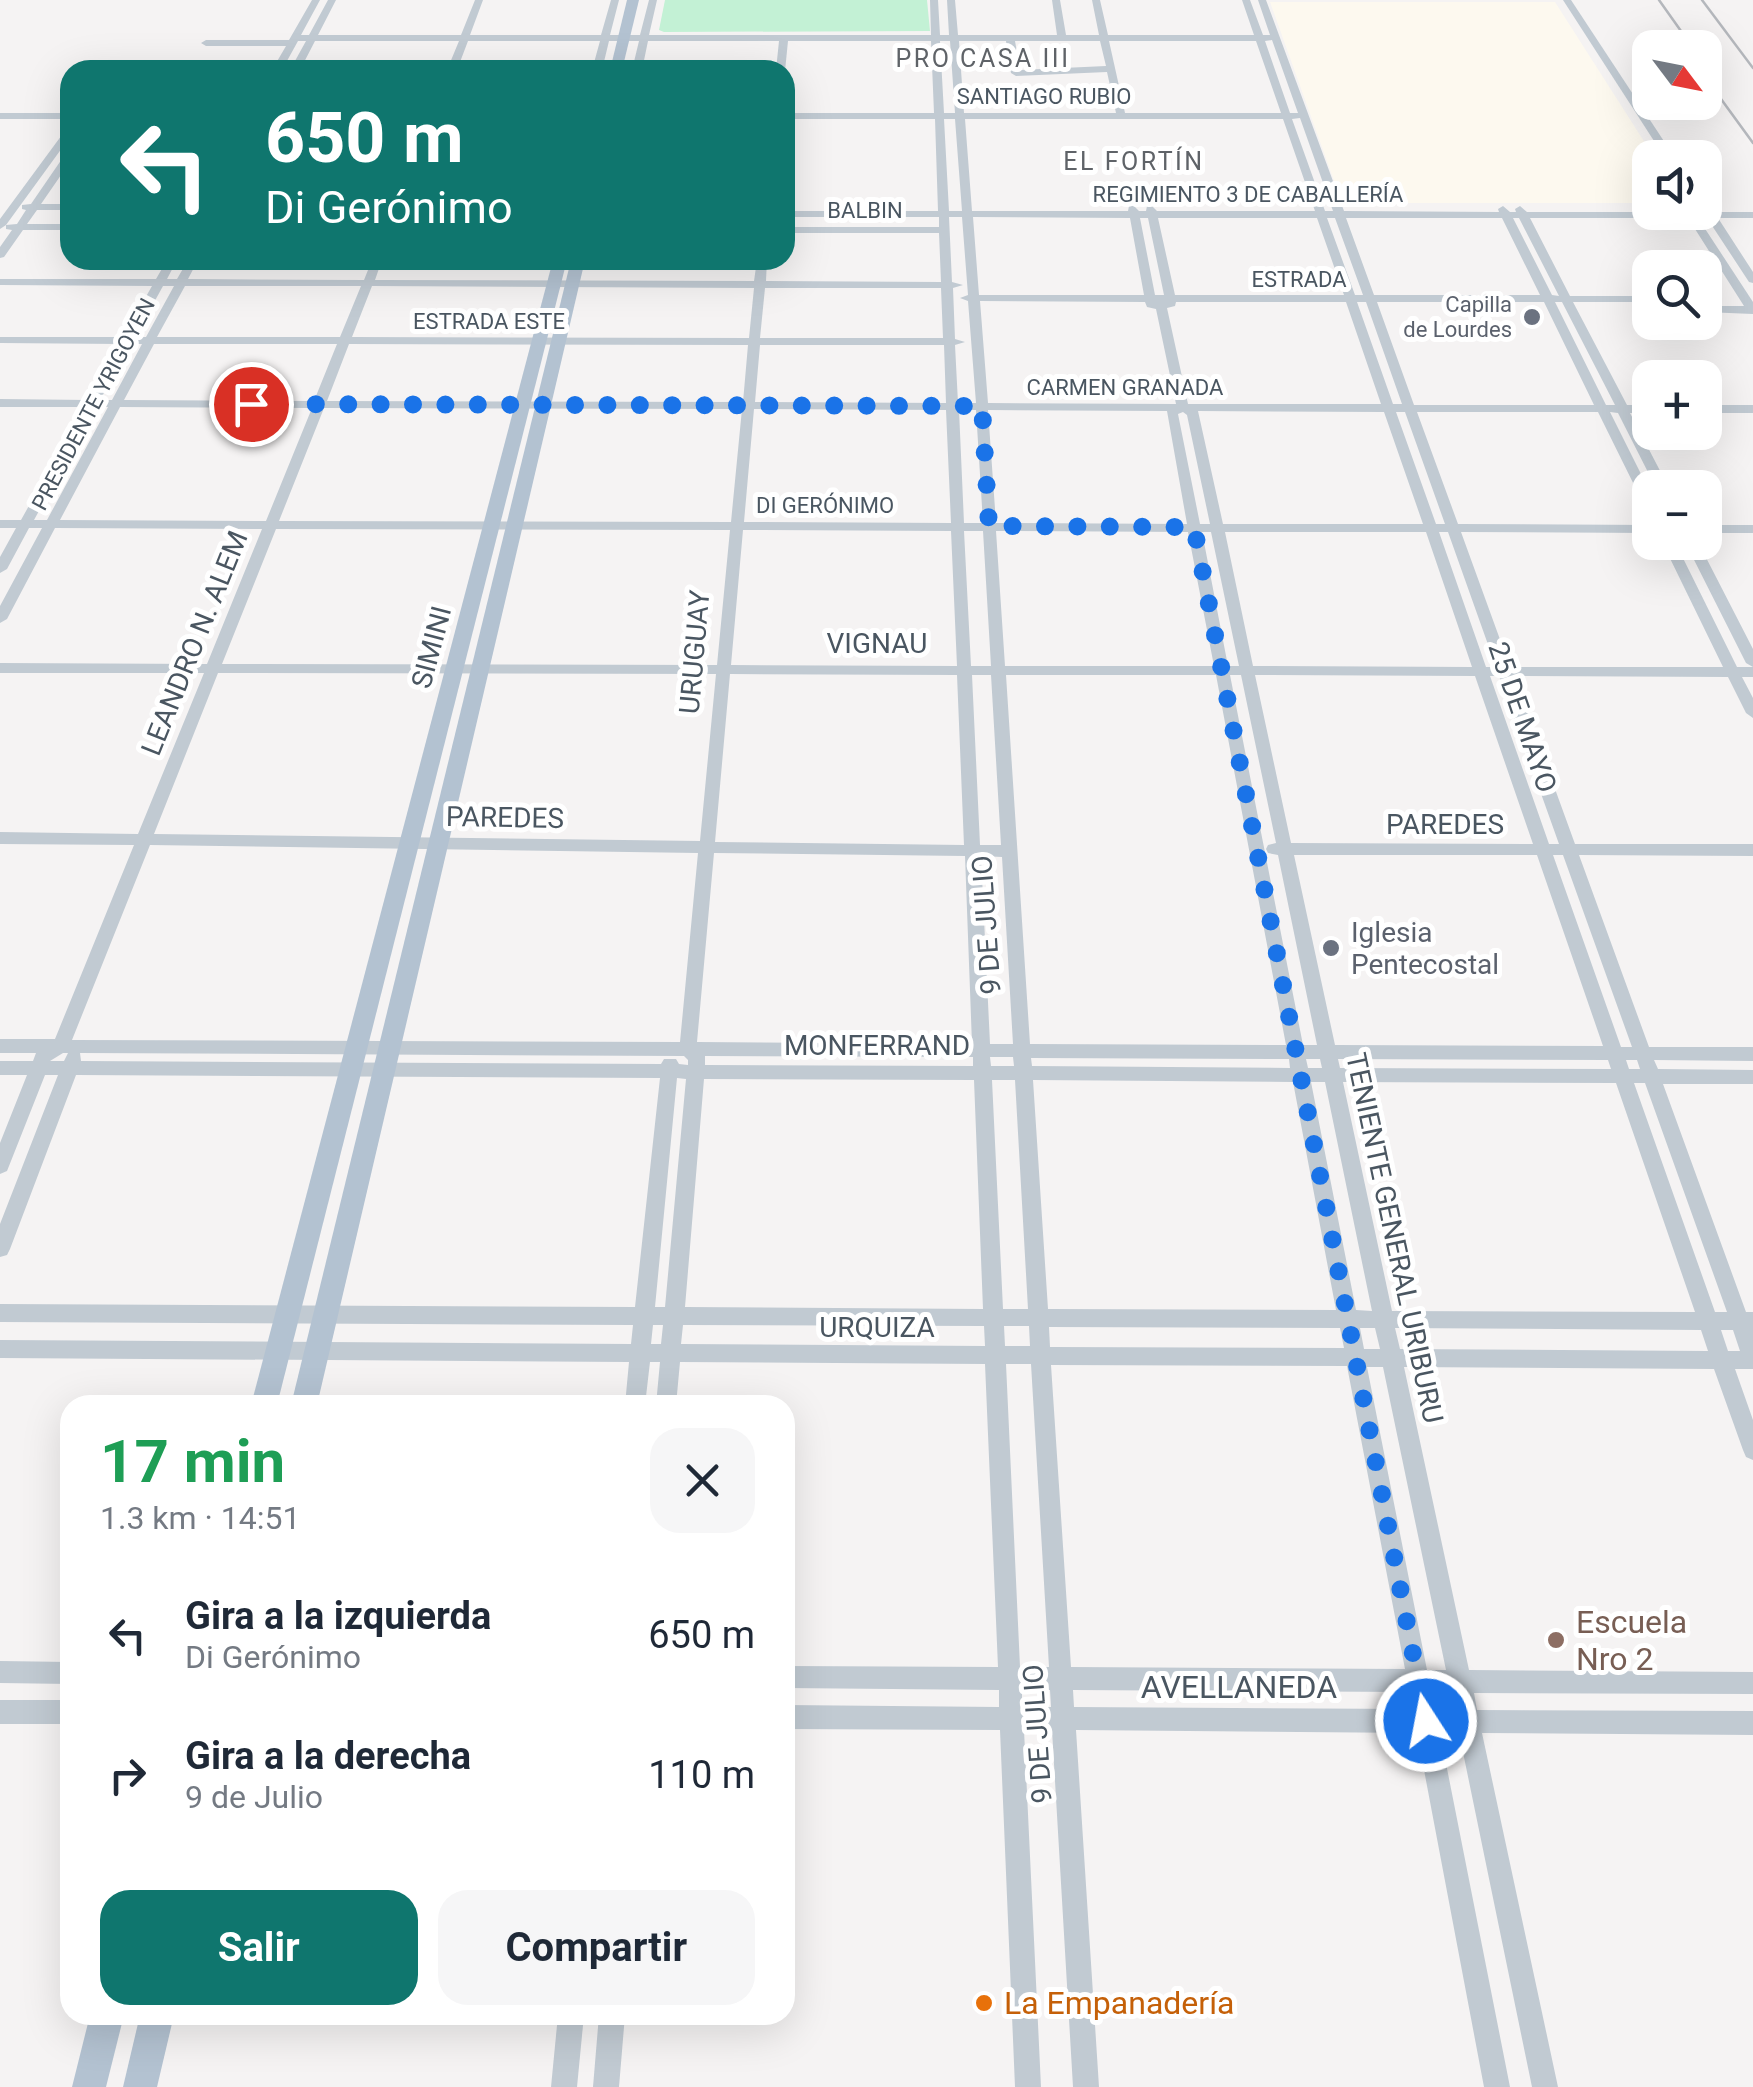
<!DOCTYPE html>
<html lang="es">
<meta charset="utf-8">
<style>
:root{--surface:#fff;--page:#f6f6f7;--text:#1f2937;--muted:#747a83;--accent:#0f766e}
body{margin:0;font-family:Roboto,sans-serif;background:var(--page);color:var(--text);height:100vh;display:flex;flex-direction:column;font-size:38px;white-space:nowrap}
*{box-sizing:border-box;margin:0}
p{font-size:32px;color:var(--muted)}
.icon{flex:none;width:55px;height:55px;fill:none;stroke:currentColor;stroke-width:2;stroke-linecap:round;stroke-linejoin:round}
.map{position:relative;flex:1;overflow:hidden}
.side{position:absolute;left:60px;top:1395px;width:735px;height:630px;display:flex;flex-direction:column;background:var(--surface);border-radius:30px;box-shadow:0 10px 40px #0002}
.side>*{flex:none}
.hud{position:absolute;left:60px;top:60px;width:735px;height:210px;border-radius:30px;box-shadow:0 10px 40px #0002;background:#0f766e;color:#fff;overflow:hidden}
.needle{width:65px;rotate:122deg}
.fabs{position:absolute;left:1632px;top:30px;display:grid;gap:20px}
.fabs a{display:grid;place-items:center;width:90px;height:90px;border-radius:20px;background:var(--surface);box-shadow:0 10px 40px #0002;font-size:50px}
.pin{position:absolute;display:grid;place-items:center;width:85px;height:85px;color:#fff;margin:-42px;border:5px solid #fff;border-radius:50%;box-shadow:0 2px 10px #0007}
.me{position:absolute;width:110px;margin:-55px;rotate:349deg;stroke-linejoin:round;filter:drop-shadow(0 0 8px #0008)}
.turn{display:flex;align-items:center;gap:35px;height:210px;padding:0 40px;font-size:45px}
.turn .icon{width:130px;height:130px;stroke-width:2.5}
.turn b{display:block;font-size:70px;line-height:85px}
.round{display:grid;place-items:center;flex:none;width:105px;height:105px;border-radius:30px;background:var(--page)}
.headline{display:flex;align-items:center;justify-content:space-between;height:170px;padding:0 40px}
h1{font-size:60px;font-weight:700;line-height:75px;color:#1e9e55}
.primary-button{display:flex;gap:20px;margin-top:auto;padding:20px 40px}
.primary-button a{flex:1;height:115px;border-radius:30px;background:var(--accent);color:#fff;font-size:40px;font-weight:700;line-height:115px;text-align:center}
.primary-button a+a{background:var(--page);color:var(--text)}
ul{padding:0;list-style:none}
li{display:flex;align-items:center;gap:30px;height:140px;padding:0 40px}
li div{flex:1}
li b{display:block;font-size:38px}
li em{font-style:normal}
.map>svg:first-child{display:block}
.commercial{fill:#fdf9ef}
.green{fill:#c3f1d5}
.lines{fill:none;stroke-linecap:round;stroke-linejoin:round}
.minor{fill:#c1cad2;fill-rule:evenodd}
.major{fill:#b3c2d1;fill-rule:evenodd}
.rail{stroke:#b5b8bd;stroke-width:2.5}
.route{stroke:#1a73e8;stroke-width:18;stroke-dasharray:0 32.4}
.worship-dot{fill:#6b7280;stroke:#fff;stroke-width:4}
.education-dot{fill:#8d6e63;stroke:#fff;stroke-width:4}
.food-dot{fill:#e8710a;stroke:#fff;stroke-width:4}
.labels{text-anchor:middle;stroke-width:10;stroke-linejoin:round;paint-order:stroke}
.far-street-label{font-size:22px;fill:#4a5661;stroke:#fff}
.far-worship-label{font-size:22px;fill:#5b616d;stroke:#fff;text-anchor:end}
.far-neighbourhood-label{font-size:25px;letter-spacing:2.5px;fill:#5f6368;stroke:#fff}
.street-label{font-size:28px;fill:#4a5661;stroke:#fff}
.worship-label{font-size:28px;fill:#5b616d;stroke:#fff;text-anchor:start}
.near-education-label{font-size:32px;fill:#785e54;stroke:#fff;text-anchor:start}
.near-street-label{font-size:32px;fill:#4a5661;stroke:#fff}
.near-food-label{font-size:32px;fill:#c56008;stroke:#fff;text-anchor:start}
</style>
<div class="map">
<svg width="1753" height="2087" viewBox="0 0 1753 2087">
<rect width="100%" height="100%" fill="#f5f3f3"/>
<polygon class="commercial" points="1270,2 1555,2 1654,157 1650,158 1650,203 1342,203"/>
<polygon class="green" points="665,0 927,0 930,31 664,32 659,30"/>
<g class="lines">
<g class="minor">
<path d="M312,0H320L301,35H309L328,0H336L318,35H461L475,0H483L470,35H601L611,0H619L610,35H640L649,0H657L649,35H931L930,0H938L940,35H949L947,0H955L958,35H1057L1052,0H1060L1066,35H1099L1092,0H1100L1108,35H1254L1242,0H1250L1263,35H1270L1258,0H1266L1344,211L1499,212L1498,209L1503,206L1510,212H1516L1515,209L1520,206L1527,212H1705L1707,207L1713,212H1753V218H1718L1753,272V283L1749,282L1707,218H1698L1753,302V314L1705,312V306H1744L1688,218H1530L1570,296H1650V302H1573L1627,405H1650V413H1630L1669,488H1656L1618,413L1610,412L1650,492V509L1644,505L1598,412H1417L1458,524L1650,525V533L1461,532L1510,667H1723L1662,542H1675L1737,667H1753L1746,663L1685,542H1698L1753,649V677H1742L1753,698V718L1746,713L1728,677L1514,676L1575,844H1753V856L1579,855L1649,1047H1753V1061L1654,1060L1658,1069L1753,1070V1084H1663L1746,1312H1753V1369H1735L1753,1420V1460L1746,1457L1743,1450L1714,1369L1404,1367L1469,1670L1753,1672V1694L1474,1693L1477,1710L1753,1711V1735L1482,1733L1558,2087H1532L1459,1733H1440L1510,2087H1484L1417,1733L1076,1730L1099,2087H1073L1052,1730H1024L1041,2087H1015L1000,1730L785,1729V1705L999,1707V1690L785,1688V1666L998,1667L985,1364L680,1362L676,1405H656L660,1362H650L645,1405H625L629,1362L0,1358V1340L631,1344L633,1325L0,1322V1304L635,1307L660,1078L76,1075L10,1249L7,1255L0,1257V1224L58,1075H45L9,1166L7,1171L0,1174V1143L27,1075H0V1061H33L36,1053H0V1039H55L134,845L0,844V832L138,834L204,673H0V663L207,664L262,529L55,528L7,619L0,623V606L42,528H29L7,569L0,573V557L16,528H0V520H21L84,407H0V399L88,400L120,344L0,343V337H123L152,286L0,285V279H156L167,260H177L167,279H177L188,260H198L188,279L364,280L372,260H382L375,280L754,281L757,260H767L766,281L941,282L939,233H785V227H939V217H785V211H938L935,119H785V113H934L931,41H788L785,71L776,70L779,41H648L642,70H632L639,41H609L602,70H592L600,41H468L457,70H447L459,41H315L300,70H290L306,41H298L282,70H272L286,46H206L201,43L206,40H289ZM1272,40L1298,113H1290L1265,41ZM940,41H950L955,113H944ZM959,41H1006L1011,73L1016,76L1107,72L1116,113H964ZM1015,41H1100L1106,66L1020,70ZM1109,41H1256L1281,113H1125ZM1300,118L1333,211H1325L1292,119ZM944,119H955L962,211H949ZM965,119H1283L1315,211H1157L1151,205L1147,206L1146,211H1139L1133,205L1129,206L1128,211H972ZM949,217H962L968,295L960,298L968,301L976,403H958L955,345L965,342L955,339L953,288L963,285L952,282ZM973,217L1130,218L1144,295H979ZM1140,218H1148L1164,295H1155ZM1158,218H1317L1344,295H1175ZM1327,218H1335L1363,295H1355ZM1346,218H1502L1540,295H1374ZM1513,218H1519L1559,296L1552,295ZM163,286H174L146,337H135ZM185,286H361L340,337H157ZM372,286L754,288L749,338L352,337ZM765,288H941L943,338H760ZM980,301L1145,302L1147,307L1156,309L1176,404L988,403ZM1176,302H1346L1381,404H1188L1167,308L1175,306ZM1357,302H1366L1402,404H1393ZM1377,302H1544L1594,405H1414ZM1555,302H1562L1615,405H1606ZM131,344H142L112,400H100ZM154,344H337L314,401L124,400ZM349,344L748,345L743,402L327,401ZM760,345H944L946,403L755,402ZM96,407H108L47,520H34ZM120,407L312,408L266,521L60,520ZM324,408L742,409L731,522L279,521ZM754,409L946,410L951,523L744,522ZM959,410H976L983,523H964ZM988,410L1167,411L1187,524L996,523ZM1198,411L1384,412L1423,524H1223ZM1183,412L1187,415L1210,524H1200L1178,414ZM1396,412H1405L1445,524H1436ZM276,529L730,530L717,665L222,664ZM743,530L951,531L957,666L731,665ZM964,531H983L991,666H971ZM996,531L1188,532L1214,666H1005ZM1202,532H1211L1239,666H1228ZM1225,532H1426L1472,667L1253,666ZM1439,532H1448L1496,667H1486ZM218,673L716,674L700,841L154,834ZM730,674L957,675L964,845L715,842ZM972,675H991L1001,845H980ZM1006,675H1216L1286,1045L1030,1044ZM1230,675H1241L1276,843L1268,845L1266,849L1268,853L1278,855L1317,1045H1303ZM1255,675L1475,676L1533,844L1291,843ZM1490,676H1499L1559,844H1549ZM150,845L698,853L680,1042L72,1040ZM714,853L965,856L972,1044L697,1042ZM1294,855H1537L1603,1046L1335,1045ZM1553,855H1563L1632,1047H1621ZM981,856L1002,857L1013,1044H990ZM63,1053H68L64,1061H50ZM80,1053L684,1056L688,1060V1065L679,1064L676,1059H664L661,1064L81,1061ZM705,1056L973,1057V1066L705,1065ZM990,1057H1013L1014,1066H991ZM1031,1058L1289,1059L1290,1068L1032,1066ZM1306,1059H1320L1322,1068H1308ZM1338,1059L1608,1060L1611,1069L1340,1068ZM1626,1060H1637L1640,1069H1629ZM677,1078L686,1079L665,1307H655ZM704,1079L974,1080L983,1309L685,1307ZM992,1080H1015L1028,1309H1003ZM1033,1080L1293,1082L1336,1310L1048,1309ZM1311,1082H1325L1372,1311L1356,1310ZM1343,1082L1616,1083L1695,1312L1392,1311ZM1634,1083H1645L1727,1312H1715ZM653,1325H663L661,1344H651ZM683,1325L984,1326L985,1346L681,1344ZM1004,1326H1029L1030,1346H1005ZM1049,1327L1340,1328L1344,1348L1050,1347ZM1360,1328H1375L1380,1349H1364ZM1395,1328L1701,1330L1708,1351L1400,1349ZM1721,1330H1733L1740,1351H1728ZM1006,1364H1031L1049,1667H1020ZM1051,1365L1347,1366L1405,1669L1071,1667ZM1367,1367H1383L1446,1670H1427ZM1022,1690H1050L1051,1707H1022ZM1073,1690L1409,1692L1412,1709L1074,1707ZM1432,1692L1451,1693L1454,1710L1435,1709Z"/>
<polygon points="1563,0 1571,0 1675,158 1665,158"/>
<rect x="0" y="113" width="70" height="6"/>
<polygon points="70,127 70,137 6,225 17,224 26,210 22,209 22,205 31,204 66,153 70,152 70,162 41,204 70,204 70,210 37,210 27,224 70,224 70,230 23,230 4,257 0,258 0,247 12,230 6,229 6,225 0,229 0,219 67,128"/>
<rect x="1705" y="405" width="48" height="8"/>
<rect x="1705" y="525" width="48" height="8"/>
<polygon points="0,1661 70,1662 70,1684 0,1683"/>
<rect x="0" y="1700" width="70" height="24"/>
<polygon points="558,2015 584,2015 577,2087 551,2087"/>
<polygon points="599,2015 625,2015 619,2087 593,2087"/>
</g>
<g class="major">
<polygon points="627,0 639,0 622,70 610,70"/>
<polygon points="553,260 567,260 277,1405 251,1405"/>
<polygon points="571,260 585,260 317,1405 291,1405"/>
<polygon points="90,2015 124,2015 106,2087 72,2087"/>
<polygon points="140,2015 174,2015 157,2087 123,2087"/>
</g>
<g class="rail">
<polyline points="1659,0 1693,48"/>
<polyline points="1702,0 1753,68"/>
<polyline points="1705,77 1753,143"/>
</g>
</g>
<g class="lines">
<polyline class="route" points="251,404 982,406 989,526 1194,527 1426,1721"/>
</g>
<g class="worship-dot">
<circle cx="1532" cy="317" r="10"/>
<circle cx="1331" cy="948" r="10"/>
</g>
<circle class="education-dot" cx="1556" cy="1640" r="10"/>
<circle class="food-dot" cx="984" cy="2003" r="10"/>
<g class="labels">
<g class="far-street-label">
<text x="1044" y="104">SANTIAGO RUBIO</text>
<text x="1248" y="202">REGIMIENTO 3 DE CABALLERÍA</text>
<text x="865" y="218">BALBIN</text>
<text x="1299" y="287">ESTRADA</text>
<text x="489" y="329">ESTRADA ESTE</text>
<text x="1125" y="395">CARMEN GRANADA</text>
<text transform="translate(93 404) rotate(-62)" y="8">PRESIDENTE YRIGOYEN</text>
<text x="825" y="513">DI GERÓNIMO</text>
</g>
<g class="far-worship-label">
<text x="1512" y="312">Capilla<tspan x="1512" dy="25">de Lourdes</tspan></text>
</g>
<g class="far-neighbourhood-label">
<text x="983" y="67">PRO CASA III</text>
<text x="1134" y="170">EL FORTÍN</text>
</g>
<g class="street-label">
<text transform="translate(194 643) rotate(-68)" y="10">LEANDRO N. ALEM</text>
<text x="877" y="653">VIGNAU</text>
<text transform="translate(431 647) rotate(-75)" y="10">SIMINI</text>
<text transform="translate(694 652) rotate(-85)" y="10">URUGUAY</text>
<text transform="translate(1523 717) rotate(71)" y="10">25 DE MAYO</text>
<text transform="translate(505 817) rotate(1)" y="10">PAREDES</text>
<text x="1445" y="834">PAREDES</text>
<text transform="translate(986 925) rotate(-94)" y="10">9 DE JULIO</text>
<text x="877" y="1055">MONFERRAND</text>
<text transform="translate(1395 1238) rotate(78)" y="10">TENIENTE GENERAL URIBURU</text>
<text x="877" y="1337">URQUIZA</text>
<text transform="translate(1037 1734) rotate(-94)" y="10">9 DE JULIO</text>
</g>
<g class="worship-label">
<text x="1351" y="942">Iglesia<tspan x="1351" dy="32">Pentecostal</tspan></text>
</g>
<g class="near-education-label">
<text x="1576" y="1633">Escuela<tspan x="1576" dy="37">Nro 2</tspan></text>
</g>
<g class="near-street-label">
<text x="1239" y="1698">AVELLANEDA</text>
</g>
<g class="near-food-label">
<text x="1004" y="2014">La Empanadería</text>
</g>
</g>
</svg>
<div class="fabs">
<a><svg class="needle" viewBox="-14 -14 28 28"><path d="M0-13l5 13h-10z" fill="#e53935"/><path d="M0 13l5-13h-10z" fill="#747a83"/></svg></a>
<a><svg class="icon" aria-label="sound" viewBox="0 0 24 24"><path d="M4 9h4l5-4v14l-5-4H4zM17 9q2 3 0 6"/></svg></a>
<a><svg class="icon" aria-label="search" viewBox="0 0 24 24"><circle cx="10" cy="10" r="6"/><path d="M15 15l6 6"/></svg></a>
<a>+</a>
<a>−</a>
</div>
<div class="pin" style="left:251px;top:404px;background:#d93025"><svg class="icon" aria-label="arrive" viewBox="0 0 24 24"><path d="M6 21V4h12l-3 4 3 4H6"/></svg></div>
<svg class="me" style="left:1426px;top:1721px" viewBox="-20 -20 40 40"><circle r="17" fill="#1a73e8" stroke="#fff" stroke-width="3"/><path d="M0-11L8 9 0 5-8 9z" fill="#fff"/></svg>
<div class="hud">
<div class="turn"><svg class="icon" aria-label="left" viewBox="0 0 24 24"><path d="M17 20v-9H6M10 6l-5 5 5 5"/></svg><div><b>650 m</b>Di Gerónimo</div></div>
</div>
<section class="side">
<div class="headline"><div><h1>17 min</h1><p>1.3 km · 14:51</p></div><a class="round"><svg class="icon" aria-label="close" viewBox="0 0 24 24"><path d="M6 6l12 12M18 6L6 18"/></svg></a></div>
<ul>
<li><svg class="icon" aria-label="left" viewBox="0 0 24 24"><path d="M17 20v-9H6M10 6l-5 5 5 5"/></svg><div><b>Gira a la izquierda</b><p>Di Gerónimo</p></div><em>650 m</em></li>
<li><svg class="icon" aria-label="right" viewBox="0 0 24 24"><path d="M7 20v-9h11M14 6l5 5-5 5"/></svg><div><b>Gira a la derecha</b><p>9 de Julio</p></div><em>110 m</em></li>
</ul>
<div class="primary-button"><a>Salir</a><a>Compartir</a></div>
</section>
</div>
